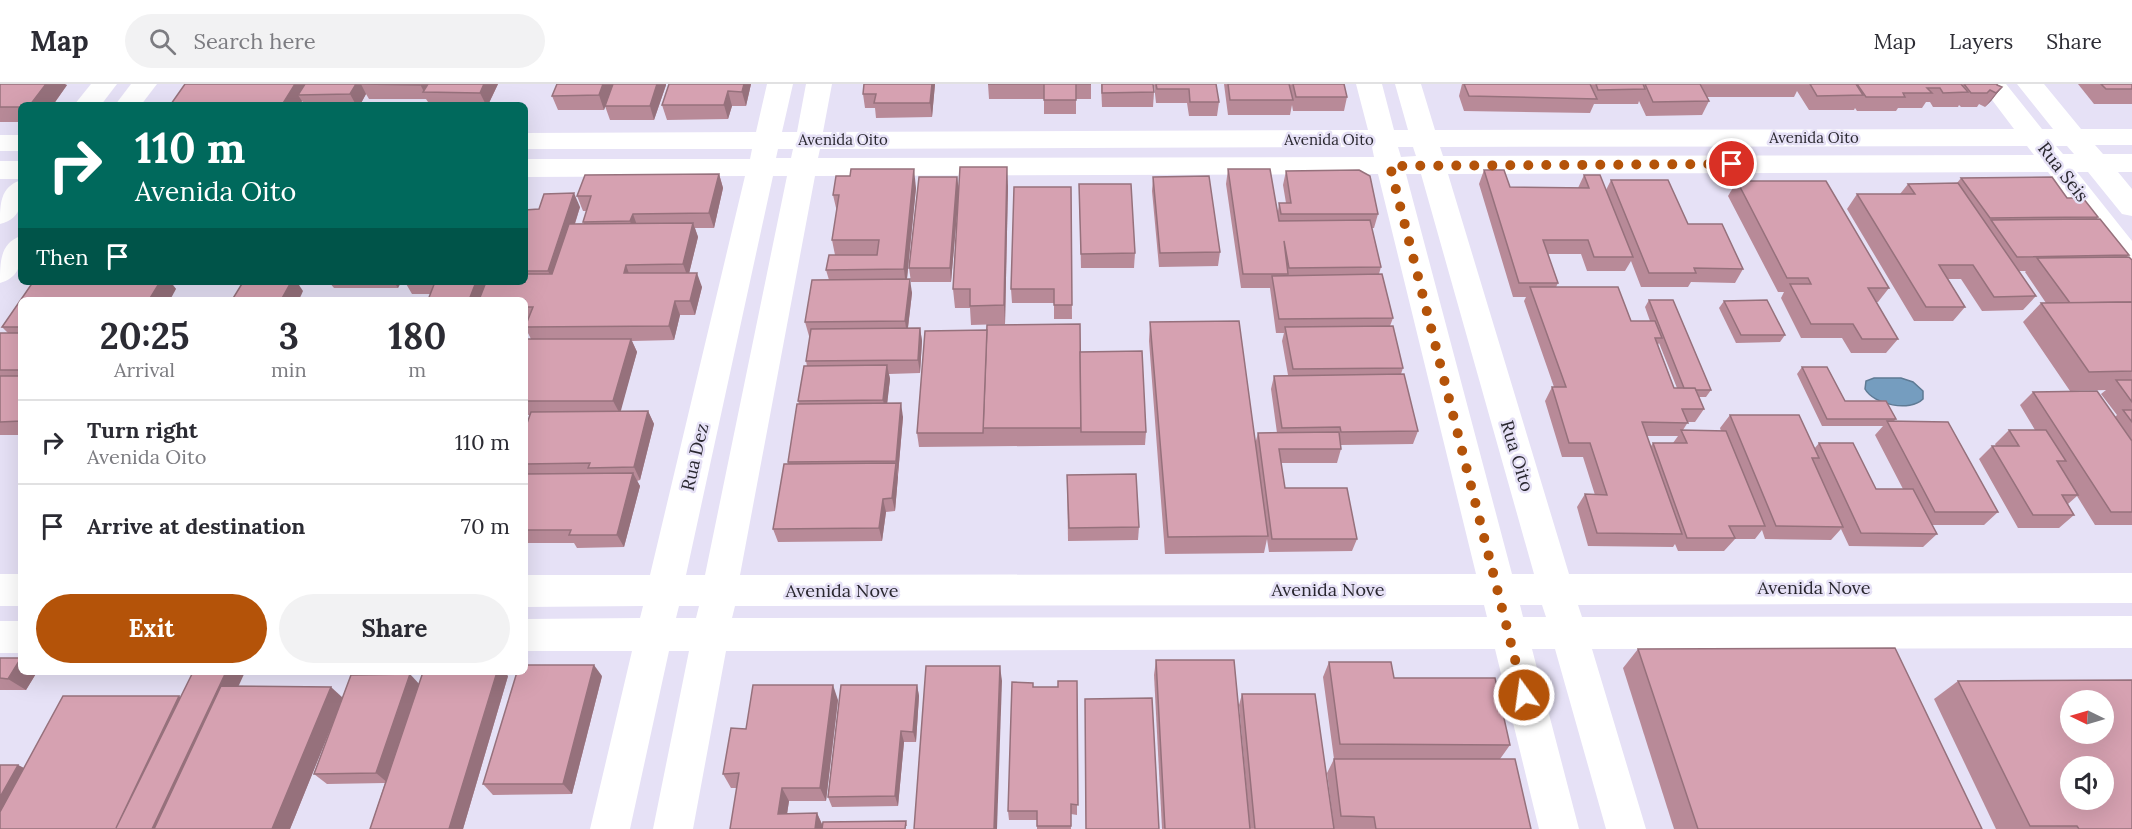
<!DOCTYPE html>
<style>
:root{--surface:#fff;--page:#f2f2f3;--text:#2b2b33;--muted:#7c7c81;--line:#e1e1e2;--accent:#b45309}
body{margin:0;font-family:Lora,serif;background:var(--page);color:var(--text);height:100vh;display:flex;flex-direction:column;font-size:22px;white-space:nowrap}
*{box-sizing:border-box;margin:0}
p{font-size:20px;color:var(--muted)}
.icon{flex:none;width:33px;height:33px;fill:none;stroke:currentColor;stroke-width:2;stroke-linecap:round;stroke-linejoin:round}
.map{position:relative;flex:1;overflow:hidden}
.drawer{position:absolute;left:18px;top:213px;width:510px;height:378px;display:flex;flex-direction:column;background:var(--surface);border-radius:9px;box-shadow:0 6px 24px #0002}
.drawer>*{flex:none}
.hud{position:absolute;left:18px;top:18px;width:510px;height:183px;border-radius:9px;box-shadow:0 6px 24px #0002;background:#00695c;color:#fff;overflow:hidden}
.needle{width:39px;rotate:275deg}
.buttons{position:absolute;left:2060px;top:606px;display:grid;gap:12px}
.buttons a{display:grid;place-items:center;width:54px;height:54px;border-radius:50%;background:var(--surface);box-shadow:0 6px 24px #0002;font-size:30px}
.pin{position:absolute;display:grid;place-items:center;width:51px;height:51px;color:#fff;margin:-26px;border:3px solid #fff;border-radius:50%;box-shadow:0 2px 6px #0007}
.me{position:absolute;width:66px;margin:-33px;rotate:346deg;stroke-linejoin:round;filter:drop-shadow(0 0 4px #0008)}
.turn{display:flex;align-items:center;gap:21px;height:126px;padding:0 18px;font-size:27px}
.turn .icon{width:78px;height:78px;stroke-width:2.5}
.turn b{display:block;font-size:42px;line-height:51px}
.then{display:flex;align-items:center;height:57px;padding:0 18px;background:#0003;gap:12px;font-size:22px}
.eta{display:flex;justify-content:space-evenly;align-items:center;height:102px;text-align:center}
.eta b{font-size:36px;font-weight:700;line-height:42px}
.primary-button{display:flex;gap:12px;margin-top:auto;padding:12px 18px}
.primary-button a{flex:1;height:69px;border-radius:36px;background:var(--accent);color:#fff;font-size:24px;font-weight:700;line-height:69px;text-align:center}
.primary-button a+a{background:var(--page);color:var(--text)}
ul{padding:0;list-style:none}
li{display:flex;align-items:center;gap:18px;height:84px;padding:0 18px;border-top:2px solid var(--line)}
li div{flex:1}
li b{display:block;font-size:22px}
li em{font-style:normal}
header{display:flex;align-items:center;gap:36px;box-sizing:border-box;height:84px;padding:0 30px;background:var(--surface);border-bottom:2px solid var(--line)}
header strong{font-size:28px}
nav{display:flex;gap:33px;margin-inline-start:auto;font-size:21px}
.search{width:420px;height:54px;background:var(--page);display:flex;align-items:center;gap:15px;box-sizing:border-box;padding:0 21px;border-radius:33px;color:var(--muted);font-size:22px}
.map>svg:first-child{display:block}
.water{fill:#759dbf;stroke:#5e7a94;stroke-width:1.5}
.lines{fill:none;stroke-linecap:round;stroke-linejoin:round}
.minor{fill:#fff;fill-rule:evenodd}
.wall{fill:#b88a98;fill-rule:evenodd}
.shaded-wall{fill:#96717c}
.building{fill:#d6a1b1;stroke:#96717c;stroke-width:1.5;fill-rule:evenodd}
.route{stroke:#b45309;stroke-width:10;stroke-dasharray:0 18}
.labels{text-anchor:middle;stroke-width:5;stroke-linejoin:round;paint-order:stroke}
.far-street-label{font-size:15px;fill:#29272f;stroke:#e6e1f6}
.street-label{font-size:18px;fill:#29272f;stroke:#e6e1f6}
</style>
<header>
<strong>Map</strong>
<div class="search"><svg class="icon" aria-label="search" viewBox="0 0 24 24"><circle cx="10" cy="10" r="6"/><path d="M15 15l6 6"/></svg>Search here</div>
<nav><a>Map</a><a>Layers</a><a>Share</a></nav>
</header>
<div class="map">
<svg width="2132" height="745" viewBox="0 0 2132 745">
<rect width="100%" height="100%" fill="#e6e1f6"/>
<path class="water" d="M1874,294H1901L1913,298L1923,307V315C1910,328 1874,321 1865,305L1866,297Z"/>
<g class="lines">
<g class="minor">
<polygon points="91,0 117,0 101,21 74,21"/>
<polygon points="131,0 157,0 141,21 115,21"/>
<path d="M767,0H793L782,48H797L806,0H832L823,48L1368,46L1356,0H1382L1394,46H1408L1395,0H1421L1435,46L2014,45L1980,0H2006L2042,45H2053L2017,0H2044L2081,45H2132V61H2095L2103,70H2132V88H2118L2132,105V132L2122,130L2088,88H2077L2132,157V187L2122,184L2048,88L1448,90L1569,490L2132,489V519L1578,521L1582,533L2132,532V564L1592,565L1646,745H1606L1555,565H1532L1579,745H1539L1495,565L726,567L693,745H653L689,567H669L630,745H590L632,567H525V535L640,534L643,522L525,523V491H650L745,92L525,93V75H750L752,65H525V49L756,48ZM2027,62L2034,71L1443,72L1440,63ZM2056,62H2067L2074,70H2063ZM1372,63L1374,73L818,74L820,65ZM1398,63H1413L1416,72L1401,73ZM778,65H793L791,74H776ZM1378,90L1476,490L740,491L815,92ZM1406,90H1421L1534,490H1512ZM773,92H787L705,491H686ZM1484,521L1487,533L732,534L735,522ZM1520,521H1542L1546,533H1523ZM679,522H699L696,534H676Z"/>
<rect x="0" y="51" width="21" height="16"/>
<rect x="0" y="77" width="21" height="18"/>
<path d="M21,96C21,117 24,134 0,140C0,120 0,103 21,96Z"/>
<path d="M21,152C21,173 24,192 0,199C0,178 0,159 21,152Z"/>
<rect x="0" y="490" width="21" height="32"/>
<rect x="0" y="537" width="21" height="32"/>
</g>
</g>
<g class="wall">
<polygon points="0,0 67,1 53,21 21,21 21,38 0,38"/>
<polygon points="185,0 498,0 488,21 430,21 426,15 369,15 366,10 360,21 305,21 302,17 300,21 172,21 171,20"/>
<polygon points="557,0 666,0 666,1 654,36 610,36 605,22 604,26 558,26 552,12"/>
<polygon points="751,0 746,22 732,22 728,35 667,36 662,21"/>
<polygon points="864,0 935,0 932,33 876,34 875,24 865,24 863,10"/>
<polygon points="988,0 1091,0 1091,15 1076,15 1076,30 1044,30 1044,15 989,15"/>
<polygon points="1101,0 1153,0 1154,8 1153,23 1102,23"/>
<polygon points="1154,0 1216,0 1219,18 1217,32 1189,32 1187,19 1156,19"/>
<polygon points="1224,0 1344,0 1347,13 1344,27 1293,27 1292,21 1290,31 1228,31"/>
<polygon points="1462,0 1998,0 1997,1 2002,3 1991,17 1985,23 1979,20 1977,23 1961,23 1959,21 1958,23 1933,23 1930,18 1926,18 1922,24 1898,24 1896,27 1857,27 1855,24 1854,26 1809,26 1797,7 1794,13 1707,13 1709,17 1702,31 1646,32 1639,17 1638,20 1594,20 1590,29 1464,27 1459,12"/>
<polygon points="2078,0 2132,0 2132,20 2094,20"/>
<polygon points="1228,85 1278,127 1279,119 1286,119 1283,101 1286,87 1378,130 1374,144 1372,144 1381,183 1379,190 1393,234 1390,242 1403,284 1401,290 1418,347 1413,360 1341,361 1341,365 1337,379 1281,379 1285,404 1357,455 1352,467 1269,468 1267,455 1264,469 1165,470 1149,257 1150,238 1255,360 1258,349 1277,349 1271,305 1274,292 1288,291 1282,257 1284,249 1276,249 1270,204 1241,204 1226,100"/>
<path d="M1484,86L1510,103L1578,104L1584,91L1606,106L1611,96L1688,140L1743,185L1735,199L1691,198L1688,203H1641L1631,177L1625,187H1587L1581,170H1548L1558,199L1556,203L1631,237H1650L1645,223L1649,216L1711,306L1706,313H1699L1704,325L1695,338H1688L1683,346L1721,347L1720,344L1730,331L1814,365L1819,359L1876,405H1903L1875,351L1883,342H1822L1797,290L1802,283L1845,317L1896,335L1894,337L1998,428L1984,441H1932L1937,450L1923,463L1849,462L1841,445L1831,456L1765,455L1762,446L1755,455H1735L1724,467H1678L1675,460L1673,463L1588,462L1577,423L1585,410L1595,411L1583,373H1562L1545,317L1552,303H1554L1524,217L1526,213H1513L1479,100ZM1659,259L1677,304H1674L1658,261ZM1647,352H1678L1673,359H1653L1651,362Z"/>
<polygon points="719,90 723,104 714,144 695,144 698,153 689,189 702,203 695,231 680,231 674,256 632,257 637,268 620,327 648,327 654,340 640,396 637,397 640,402 624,463 577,464 574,459 525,459 525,345 530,331 525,331 525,255 531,255 525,243 528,237 525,237 525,216 431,210 412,210 405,198 525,198 525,126 580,123 575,140 584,140 583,138 587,127 583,127 577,112"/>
<polygon points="957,93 959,107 951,198 911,198 909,184"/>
<polygon points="1153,93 1220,168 1218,182 1159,183 1152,107"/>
<polygon points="1961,94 2067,114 2098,133 2097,135 2129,171 2127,173 2132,176 2132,441 2095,441 2077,412 2068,420 2074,431 2059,444 2018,444 1979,375 1992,362 1996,362 1995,360 2009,346 2035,346 2020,321 2033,308 2115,333 2117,331 2101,310 2106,306 2070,307 2023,238 2041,219 2046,219 2025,188 2026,187 2018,187 2036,212 2023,226 1982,227 1961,195 1948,195 1965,223 1953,237 1914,237 1847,125 1857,110 1900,110 1908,100 1957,99"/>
<polygon points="1737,97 1889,204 1878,218 1876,218 1898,255 1886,269 1851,269 1842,254 1801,254 1781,214 1784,208 1778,208 1728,112"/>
<polygon points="1079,100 1135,169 1134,184 1081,184"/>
<polygon points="1008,102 1005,240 971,241 970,224 955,224 953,205"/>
<polygon points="1071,103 1072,235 1054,235 1054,219 1012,219 1011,205"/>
<polygon points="916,104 907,195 912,209 908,244 920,244 922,257 920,289 889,290 890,295 887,319 903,333 895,427 886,428 882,457 778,458 773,445 788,380 788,378 799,320 798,317 807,282 806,277 810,252 809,252 805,238 829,196 826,186 835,171 832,156 837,128 833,111"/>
<polygon points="33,198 187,198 171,198 176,205 21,216 21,351 0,351 0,249 8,249 2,243"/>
<polygon points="329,198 401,198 398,204 334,204"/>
<polygon points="1724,217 1785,251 1780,258 1736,259 1719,224"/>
<polygon points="987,246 1080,268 1146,348 1145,361 919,363 917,349"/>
<polygon points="1067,391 1139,443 1138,456 1068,457"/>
<polygon points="1638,565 1982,745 1674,745 1623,584"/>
<polygon points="0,574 21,588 37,588 26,606 0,606"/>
<polygon points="1156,576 1250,745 1162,745 1154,591"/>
<polygon points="1329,578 1394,594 1510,661 1500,675 1531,745 1334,745 1327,689 1334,675 1323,593"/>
<polygon points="508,592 463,745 370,745 385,699 327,700 314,690 340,621 290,745 0,745 18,681 24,684 180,613 239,602 343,614 419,600"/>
<polygon points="602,592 572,710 493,711 483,700"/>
<polygon points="1077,597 1077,731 1071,730 1071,745 1037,745 1037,736 1009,736 1008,727 1033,603 1058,603"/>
<polygon points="1958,597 2132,745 1996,745 1934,615"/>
<polygon points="917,601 919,612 916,658 904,658 898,722 832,723 828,713"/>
<polygon points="1242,610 1334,745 1250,745 1239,621"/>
<polygon points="1085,615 1159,745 1086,745"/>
<polygon points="838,616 826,717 789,717 787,730 817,729 823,742 906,737 907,742 730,745 737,704 731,704 723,690 746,645"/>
</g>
<g class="shaded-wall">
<polygon points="46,0 65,0 67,1 53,21 30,21"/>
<polygon points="295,0 312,0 298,11 302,17 300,21 282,21"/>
<polygon points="356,0 372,0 361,0 366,10 360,21 356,21 350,10"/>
<polygon points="420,0 435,0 424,8"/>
<polygon points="484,0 498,0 488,21 486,21 480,9"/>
<polygon points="603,0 614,0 604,26 599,11"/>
<polygon points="657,0 666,0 666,1 654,36 650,22"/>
<polygon points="744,0 751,0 746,22 742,8"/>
<polygon points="932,0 935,0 932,33 930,19"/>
<polygon points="2002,3 1991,17 1985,23 1996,9"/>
<polygon points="728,7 732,22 728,35 724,21"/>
<polygon points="1007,83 1008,102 1005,240 1004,221"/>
<polygon points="914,85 916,104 906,204 904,185"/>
<polygon points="719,90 723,104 714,144 709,129"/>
<polygon points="957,93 959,107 951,198 950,184"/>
<polygon points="574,109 580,123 555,201 548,187"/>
<polygon points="633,130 638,144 635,151 630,137"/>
<polygon points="693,139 698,153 688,194 683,180"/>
<polygon points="626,181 631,195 624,189"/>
<polygon points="697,189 702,203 695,231 690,217"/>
<polygon points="910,195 912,209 907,251 905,237"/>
<polygon points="160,198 170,198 176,205 170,216 149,216"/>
<polygon points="291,198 297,198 303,207 299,216 281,216"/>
<polygon points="394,198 401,198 398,204"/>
<polygon points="476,198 489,198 482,216 469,216"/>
<polygon points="675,217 680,231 674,256 669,242"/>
<polygon points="920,244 922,257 920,289 918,276"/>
<polygon points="631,255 637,268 620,330 613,317"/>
<polygon points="887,281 890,295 886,330 883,316"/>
<polygon points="901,319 903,333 898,390 896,377"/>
<polygon points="648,327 654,340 640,396 634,383"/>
<polygon points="896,379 898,393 895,427 892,414"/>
<polygon points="633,389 640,402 624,463 617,451"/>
<polygon points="883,415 886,428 882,457 879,444"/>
<polygon points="21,574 21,588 37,588 26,606 8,595"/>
<polygon points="594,581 602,592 572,710 563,700"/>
<polygon points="1000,582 1002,597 997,745 994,745"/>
<polygon points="226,588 245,588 173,745 152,745"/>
<polygon points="497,588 505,588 508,592 463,745 449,745"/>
<polygon points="410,590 421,602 388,699 376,689"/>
<polygon points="833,601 838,616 826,717 820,704"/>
<polygon points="917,601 919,612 916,658 913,648"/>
<polygon points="331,603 343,614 290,745 272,745"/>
<polygon points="179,612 194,623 116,744"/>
<polygon points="901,647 904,658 898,722 895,712"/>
<polygon points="18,681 37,691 0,745 0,713"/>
<polygon points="782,704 789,717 785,743 778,730"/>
<polygon points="817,729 823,743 823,745 815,745"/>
</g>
<g class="building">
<polygon points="0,0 46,0 30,21 21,21 21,23 0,23"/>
<polygon points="185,0 295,0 282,21 254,21 256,19 171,20"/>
<polygon points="305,0 356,0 350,10 298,11"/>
<polygon points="361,0 420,0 420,1"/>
<polygon points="428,0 484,0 480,9 423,8"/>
<polygon points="557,0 603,0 599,11 552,12"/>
<polygon points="613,0 657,0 650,22 605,22"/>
<polygon points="669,0 744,0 742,8 728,7 724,21 662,21"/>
<polygon points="864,0 932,0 930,19 874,19 876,10 863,10"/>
<polygon points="988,0 1091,0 1076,0 1076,16 1044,16 1044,0"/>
<polygon points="1102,0 1153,0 1154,8 1102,9"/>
<polygon points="1156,0 1216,0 1219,18 1190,18 1189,5 1157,5"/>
<polygon points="1228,0 1289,0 1293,16 1230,16"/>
<polygon points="1293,0 1344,0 1347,13 1296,13"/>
<polygon points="1464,0 1590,0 1597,15 1469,12"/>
<polygon points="1596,0 1643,0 1645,5 1598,6"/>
<polygon points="1645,0 1700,0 1709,17 1653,18"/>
<polygon points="1810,0 1856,0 1863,11 1817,12"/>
<polygon points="1857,0 1961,0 1968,8 1943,9 1940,4 1927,4 1932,9 1903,9 1905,13 1866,13"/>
<polygon points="1964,0 1997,0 1997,1 2002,3 1996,9 1990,6 1987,9 1971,9"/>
<polygon points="2101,0 2132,0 2132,5 2106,5"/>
<polygon points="960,83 1007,83 1004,221 970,222 970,205 953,205"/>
<polygon points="851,85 914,85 904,185 826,186 829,171 877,171 879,156 832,156 839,111 833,111 836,92 850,92"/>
<polygon points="1228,85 1270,85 1279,137 1370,136 1381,183 1289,184 1284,157 1288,190 1243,190"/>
<polygon points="1359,86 1370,92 1378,130 1281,130 1279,119 1291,119 1286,87"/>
<polygon points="1484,86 1504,86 1510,103 1589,104 1584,91 1600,91 1633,173 1594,173 1588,156 1543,156 1558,199 1519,199"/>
<polygon points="719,90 709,129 633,130 630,137 583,138 591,112 577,112 585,91"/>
<polygon points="1209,92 1220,168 1160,169 1153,93"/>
<polygon points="919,93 957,93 950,184 909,184"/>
<polygon points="2052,93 2067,114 2083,114 2098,133 1990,134 1961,94"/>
<polygon points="1611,96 1668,96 1688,140 1722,140 1743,185 1694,184 1696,189 1649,189"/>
<polygon points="1737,97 1826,97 1889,204 1868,204 1898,255 1862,255 1853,240 1811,240 1790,200 1811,200 1808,194 1787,194"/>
<polygon points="1958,99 2036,212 1994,213 1973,181 1939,181 1965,223 1926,223 1857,110 1915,110 1908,100"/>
<polygon points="1079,100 1131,100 1135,169 1081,170"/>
<polygon points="1014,103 1071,103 1072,221 1054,221 1054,205 1011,205"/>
<polygon points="574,109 548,187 525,187 525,126 539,125 544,110"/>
<polygon points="2100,135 2129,171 2017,173 1991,136"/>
<polygon points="693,139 683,180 626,181 624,189 697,189 690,217 675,217 669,242 525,243 533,223 525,223 525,216 479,216 486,198 525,198 525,190 552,190 569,140"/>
<polygon points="2129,173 2132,176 2132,218 2070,219 2037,174"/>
<polygon points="1382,190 1393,234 1279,235 1272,192"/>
<polygon points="910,195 905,237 805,238 812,196"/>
<polygon points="33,198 160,198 149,216 21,216 21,243 2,243"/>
<polygon points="243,198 291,198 281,216 232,216"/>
<polygon points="435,198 476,198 469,216 428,216"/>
<polygon points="1530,203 1618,203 1631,237 1655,237 1662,254 1655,254 1674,304 1695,304 1704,325 1682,325 1688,339 1642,338 1682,450 1597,449 1585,410 1607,411 1590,359 1569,359 1552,303 1566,303"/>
<polygon points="1649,216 1673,216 1711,306 1696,306 1695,304 1684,304"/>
<polygon points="1767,216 1785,251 1741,251 1724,217"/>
<polygon points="2132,218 2132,287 2089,288 2041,219"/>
<polygon points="1239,237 1268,452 1168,453 1150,238"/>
<polygon points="1080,240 1081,344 983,344 987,241"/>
<polygon points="1393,242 1403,284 1293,285 1285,243"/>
<polygon points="920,244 918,276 806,277 811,245"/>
<polygon points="987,246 983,349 917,349 925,247"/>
<rect x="0" y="249" width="21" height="37"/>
<polygon points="525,255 631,255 613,317 525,317"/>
<polygon points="1142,267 1146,348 1081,348 1080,268"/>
<polygon points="887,281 883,316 798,317 804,282"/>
<polygon points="1802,283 1827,283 1845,317 1886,317 1896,335 1827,335"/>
<polygon points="1404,290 1418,347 1341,348 1340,343 1282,344 1274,292"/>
<polygon points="0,292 21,292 21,337 0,338"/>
<polygon points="2116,296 2132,296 2132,318"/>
<polygon points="2097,307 2132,357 2132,428 2111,428 2033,308"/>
<polygon points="901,319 896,377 788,378 797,320"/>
<polygon points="2123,326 2132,326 2132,338"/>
<polygon points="648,327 634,383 588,384 590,379 525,380 525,345 531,328"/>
<polygon points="1730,331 1799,331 1819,374 1812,374 1843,443 1776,442"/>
<polygon points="1887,337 1948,338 1998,428 1935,428"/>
<polygon points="1681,346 1726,347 1765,442 1729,442 1735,454 1687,454 1653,359 1687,359"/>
<polygon points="2009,346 2046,346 2066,377 2057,377 2078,411 2062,411 2074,431 2033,431 1992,362 2019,362"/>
<polygon points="1339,348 1341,365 1279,365 1285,404 1347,404 1357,455 1272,455 1258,349"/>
<polygon points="1819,359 1853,359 1876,405 1913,405 1937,450 1861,449"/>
<polygon points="896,379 892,414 883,415 879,444 773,445 784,380"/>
<polygon points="633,389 617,451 569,451 571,446 525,446 525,390"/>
<polygon points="1136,390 1139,443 1069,444 1067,391"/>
<polygon points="1895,564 1982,745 1698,745 1638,565"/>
<polygon points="0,574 21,574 8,595 0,594"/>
<polygon points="1156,576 1234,576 1250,745 1165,745"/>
<polygon points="1329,578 1391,578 1394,594 1495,594 1510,661 1340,660"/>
<polygon points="525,581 594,581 563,700 483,700 517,588 525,588"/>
<polygon points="926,582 1000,582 994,745 914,745"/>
<polygon points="193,588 226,588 152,745 0,745 0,728 63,612 179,612 116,744"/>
<polygon points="423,588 497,588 449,745 370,745"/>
<polygon points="410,590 376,689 314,690 351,591"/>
<path d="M2132,596V745H2079L2077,742H2030L1958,597ZM2070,616H2103V650H2070ZM2070,682H2103V716H2070Z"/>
<polygon points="1058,597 1077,597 1078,721 1071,720 1071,742 1037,742 1037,727 1008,727 1012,598 1033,599 1033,603 1058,603"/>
<polygon points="753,601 833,601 820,704 782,704 778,730 817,729 815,745 730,745 739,689 723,690 731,644 746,645"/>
<polygon points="841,601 917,601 913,648 901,647 895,712 828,713"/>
<polygon points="221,602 331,603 272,745 154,745"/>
<polygon points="1242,610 1315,610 1334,745 1255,745"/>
<polygon points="1152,614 1159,745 1086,745 1085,615"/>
<polygon points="1334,675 1515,675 1531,745 1376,745 1374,733 1341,732"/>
<polygon points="0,681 18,681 0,713"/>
<polygon points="906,737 905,745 822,745 823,738"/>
</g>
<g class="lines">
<polyline class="route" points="1524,611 1390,82 1732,80"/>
</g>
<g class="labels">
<g class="far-street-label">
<text x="1814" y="59">Avenida Oito</text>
<text x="843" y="61">Avenida Oito</text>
<text x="1329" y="61">Avenida Oito</text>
</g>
<g class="street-label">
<text transform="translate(2063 88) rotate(52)" y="6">Rua Seis</text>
<text transform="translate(1517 372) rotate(73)" y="6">Rua Oito</text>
<text transform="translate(695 373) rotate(-77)" y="6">Rua Dez</text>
<text x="1814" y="510">Avenida Nove</text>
<text x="1328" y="512">Avenida Nove</text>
<text x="842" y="513">Avenida Nove</text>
</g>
</g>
</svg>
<div class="buttons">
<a><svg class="needle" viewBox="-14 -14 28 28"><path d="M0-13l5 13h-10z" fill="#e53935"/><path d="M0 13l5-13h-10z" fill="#7c7c81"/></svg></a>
<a><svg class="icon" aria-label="sound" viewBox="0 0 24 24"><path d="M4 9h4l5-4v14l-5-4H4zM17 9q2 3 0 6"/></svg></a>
</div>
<div class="pin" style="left:1732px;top:80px;background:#d93025"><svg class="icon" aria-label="arrive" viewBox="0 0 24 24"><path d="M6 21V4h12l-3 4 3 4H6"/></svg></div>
<svg class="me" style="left:1524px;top:611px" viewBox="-20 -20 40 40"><circle r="17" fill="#b45309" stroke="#fff" stroke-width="3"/><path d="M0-11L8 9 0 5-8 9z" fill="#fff"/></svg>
<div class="hud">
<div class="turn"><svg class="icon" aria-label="right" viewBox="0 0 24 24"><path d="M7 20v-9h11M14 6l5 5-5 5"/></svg><div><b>110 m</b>Avenida Oito</div></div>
<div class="then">Then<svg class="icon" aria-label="arrive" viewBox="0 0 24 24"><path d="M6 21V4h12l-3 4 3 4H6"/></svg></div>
</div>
<section class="drawer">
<div class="eta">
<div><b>20:25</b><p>Arrival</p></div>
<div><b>3</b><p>min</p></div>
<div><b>180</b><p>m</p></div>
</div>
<ul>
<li><svg class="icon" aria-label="right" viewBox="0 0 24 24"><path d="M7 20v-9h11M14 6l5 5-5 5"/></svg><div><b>Turn right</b><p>Avenida Oito</p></div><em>110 m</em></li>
<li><svg class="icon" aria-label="arrive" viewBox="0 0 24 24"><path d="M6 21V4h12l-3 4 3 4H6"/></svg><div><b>Arrive at destination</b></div><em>70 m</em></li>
</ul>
<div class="primary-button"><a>Exit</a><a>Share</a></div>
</section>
</div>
